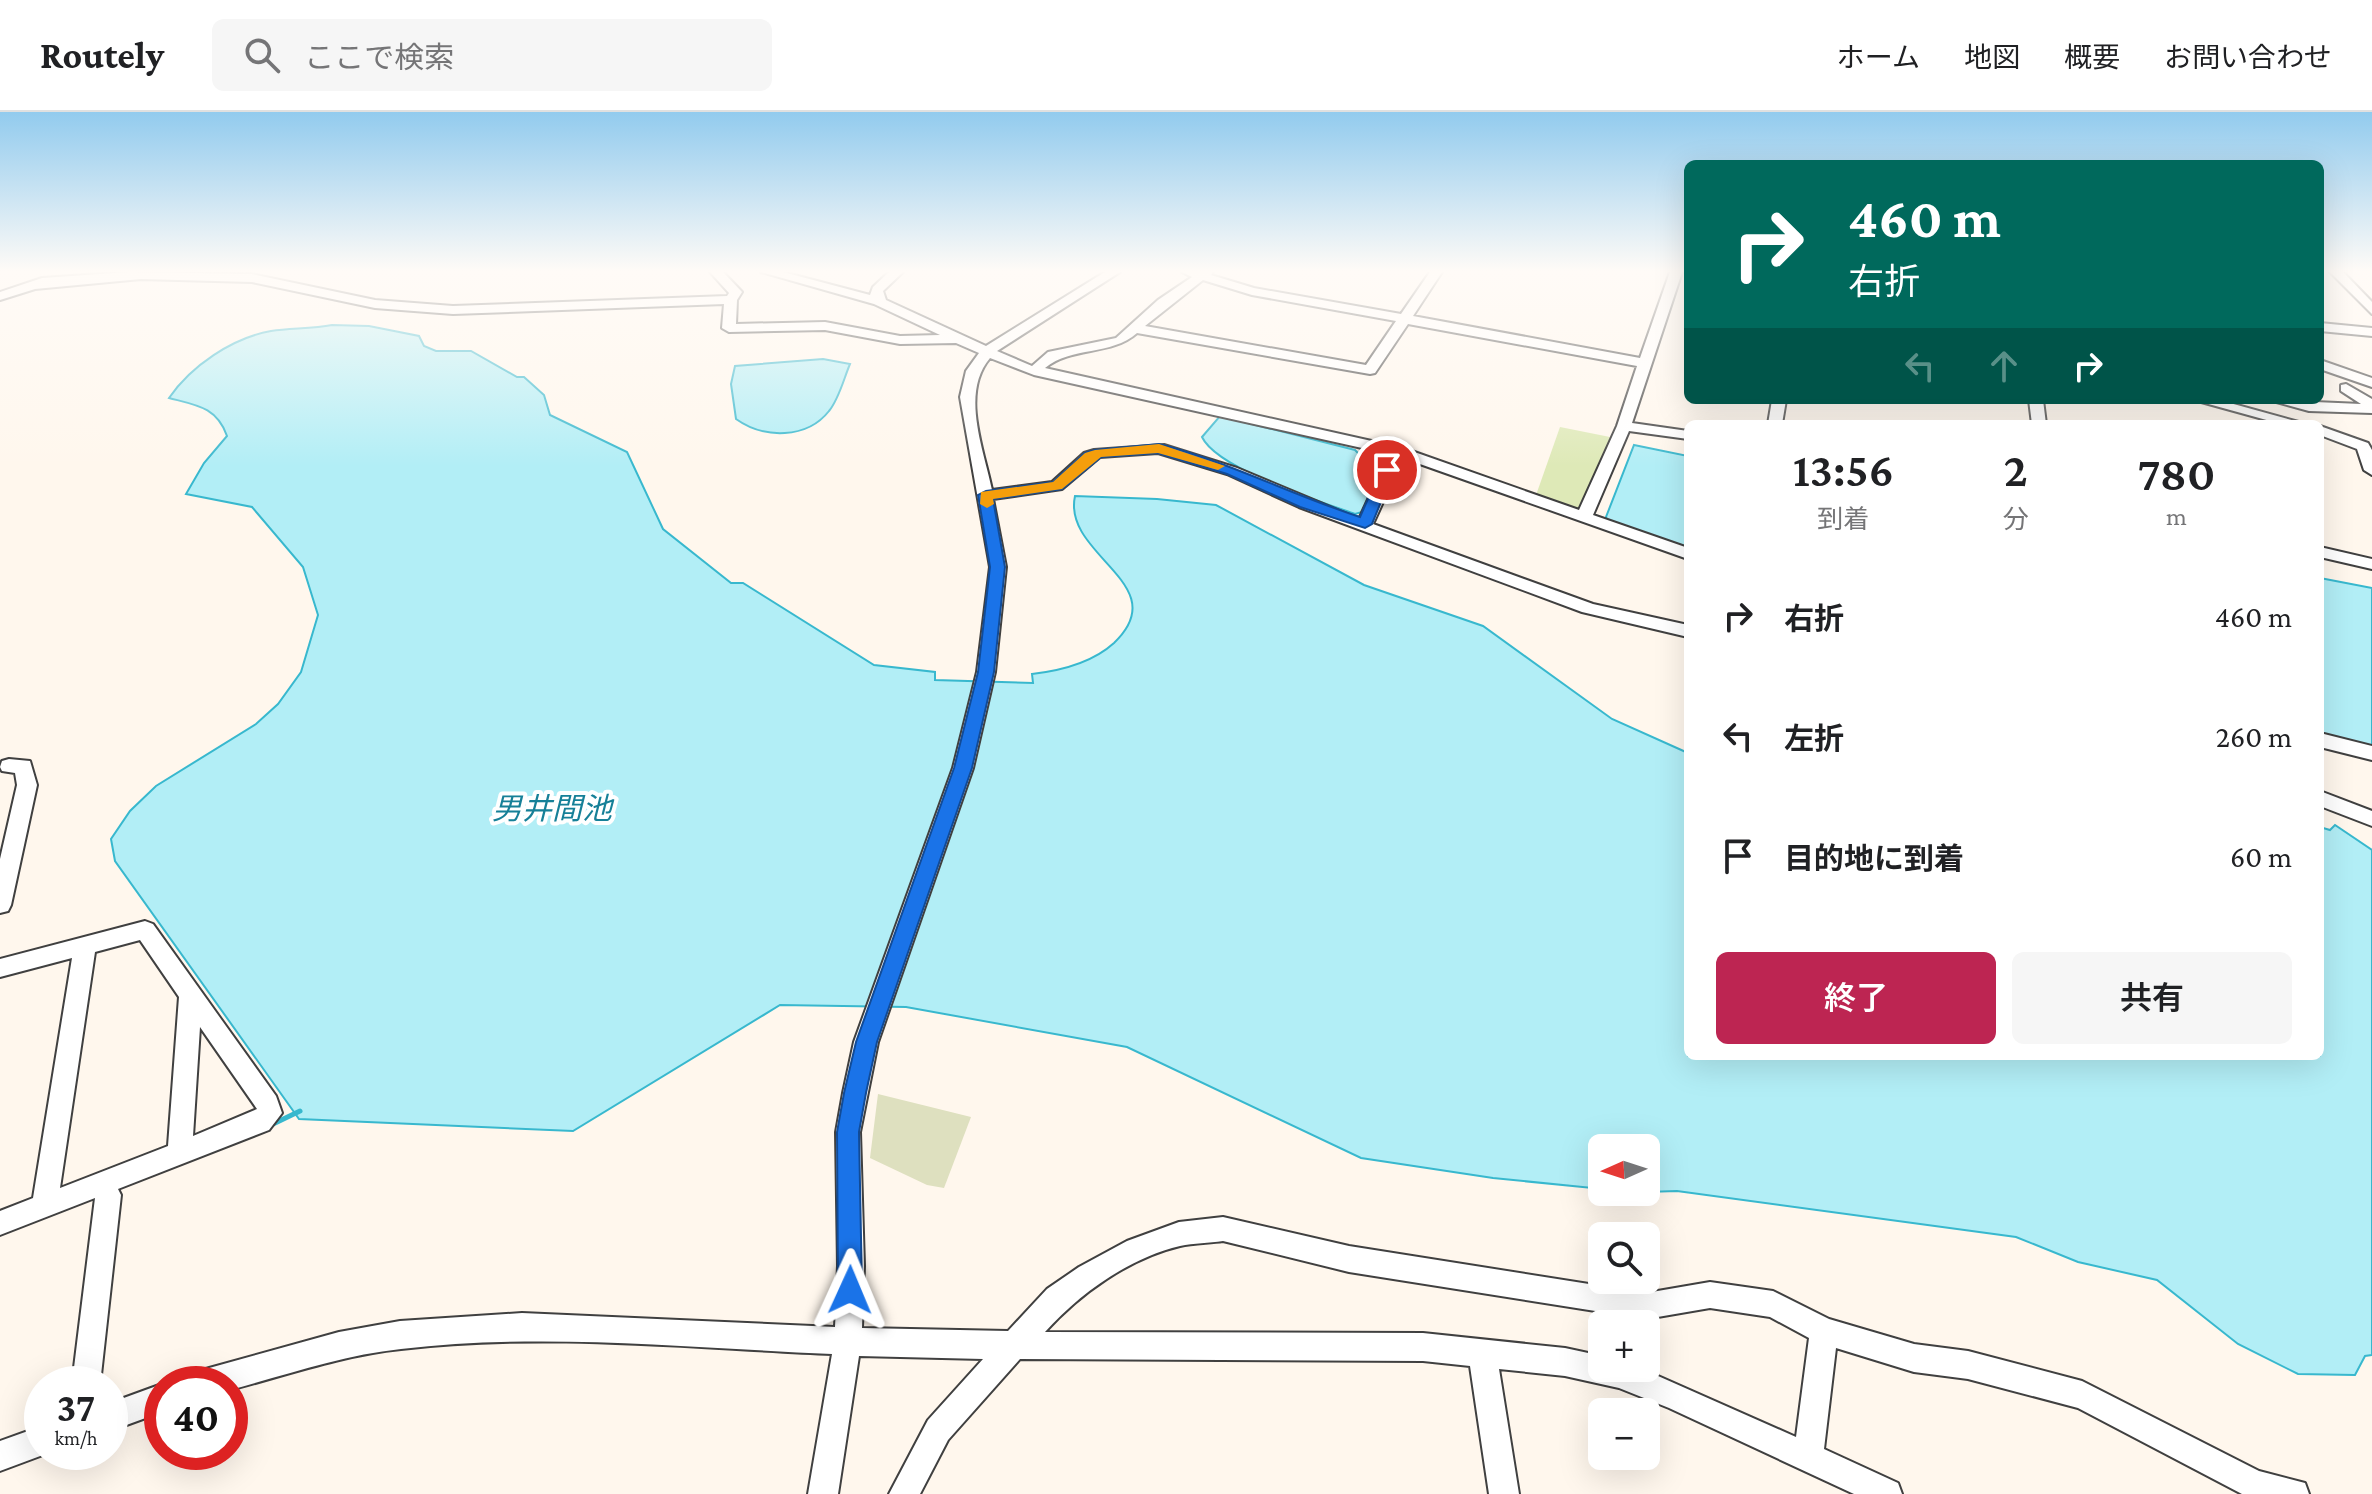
<!DOCTYPE html>
<html lang="ja">
<meta charset="utf-8">
<style>
:root{--surface:#fff;--page:#f6f6f6;--text:#202124;--muted:#757577;--line:#e0e0e0;--accent:#bd2552}
body{margin:0;font-family:"Crimson Pro","Noto Sans JP",serif;background:var(--page);color:var(--text);height:100vh;display:flex;flex-direction:column;font-size:30px;white-space:nowrap}
*{box-sizing:border-box;margin:0}
p{font-size:26px;color:var(--muted)}
.icon{flex:none;width:44px;height:44px;fill:none;stroke:currentColor;stroke-width:2;stroke-linecap:round;stroke-linejoin:round}
.map{position:relative;flex:1;overflow:hidden}
.drawer{position:absolute;left:1684px;top:308px;width:640px;height:640px;display:flex;flex-direction:column;background:var(--surface);border-radius:12px;box-shadow:0 8px 32px #0002}
.drawer>*{flex:none}
.top-card{position:absolute;left:1684px;top:48px;width:640px;height:244px;border-radius:12px;box-shadow:0 8px 32px #0002;background:#00695c;color:#fff;overflow:hidden}
.needle{width:52px;rotate:267deg}
.controls{position:absolute;left:1588px;top:1022px;display:grid;gap:16px}
.controls a{display:grid;place-items:center;width:72px;height:72px;border-radius:12px;background:var(--surface);box-shadow:0 8px 32px #0002;font-size:40px}
.speed{position:absolute;left:24px;top:1254px;display:flex;gap:16px;font-size:40px;font-weight:700;text-align:center}
.speed>*{display:grid;place-content:center;width:104px;height:104px;border-radius:50%;background:var(--surface);box-shadow:0 8px 32px #0002;line-height:1}
.speed small{font-size:20px;font-weight:400}
.speed .limit{border:12px solid #d22;background:#fff;color:#111}
.pin{position:absolute;display:grid;place-items:center;width:68px;height:68px;color:#fff;margin:-34px;border:4px solid #fff;border-radius:50%;box-shadow:0 2px 8px #0007}
.me{position:absolute;width:88px;margin:-44px;rotate:1deg;stroke-linejoin:round;filter:drop-shadow(0 0 6px #0008)}
.turn{display:flex;align-items:center;gap:28px;height:168px;padding:0 32px;font-size:36px}
.turn .icon{width:104px;height:104px;stroke-width:2.5}
.turn b{display:block;font-size:56px;line-height:68px}
.lanes{display:flex;align-items:center;height:76px;padding:0 32px;background:#0003;justify-content:center;gap:40px;direction:ltr}
.lanes .off{opacity:.35}
.eta{display:flex;justify-content:space-evenly;align-items:center;height:136px;text-align:center}
.eta b{font-size:48px;font-weight:600;line-height:56px}
.primary-button{display:flex;gap:16px;margin-top:auto;padding:16px 32px}
.primary-button a{flex:1;height:92px;border-radius:12px;background:var(--accent);color:#fff;font-size:32px;font-weight:600;line-height:92px;text-align:center}
.primary-button a+a{background:var(--page);color:var(--text)}
ul{padding:0;list-style:none}
li{display:flex;align-items:center;gap:24px;height:120px;padding:0 32px}
li div{flex:1}
li b{display:block;font-size:30px}
li em{font-style:normal}
header{display:flex;align-items:center;gap:48px;box-sizing:border-box;height:112px;padding:0 40px;background:var(--surface);border-bottom:2px solid var(--line)}
header strong{font-size:38px}
nav{display:flex;gap:44px;margin-inline-start:auto;font-size:28px}
.search{width:560px;height:72px;background:var(--page);display:flex;align-items:center;gap:20px;box-sizing:border-box;padding:0 28px;border-radius:12px;color:var(--muted);font-size:30px}
.map>svg:first-child{display:block}
.green{fill:#dee9b7}
.cemetery{fill:#dee0bf}
.water{fill:#b2eef6;stroke:#38b8ce;stroke-width:2}
.lines{fill:none;stroke-linecap:round;stroke-linejoin:round}
.stream{stroke:#38b8ce;stroke-width:5}
.minor-casing{stroke:#404040;stroke-width:4}
.minor{fill:#fff;fill-rule:evenodd}
.route{fill:#1a73e8;stroke:#114b97;stroke-width:2}
.slow{fill:#f59e0b}
.labels{text-anchor:middle;stroke-width:8;stroke-linejoin:round;paint-order:stroke}
.water-label{font-size:30px;font-style:italic;fill:#168098;stroke:#fff}
</style>
<header>
<strong>Routely</strong>
<div class="search"><svg class="icon" aria-label="search" viewBox="0 0 24 24"><circle cx="10" cy="10" r="6"/><path d="M15 15l6 6"/></svg>ここで検索</div>
<nav><a>ホーム</a><a>地図</a><a>概要</a><a>お問い合わせ</a></nav>
</header>
<div class="map">
<svg width="2372" height="1382" viewBox="0 0 2372 1382">
<rect width="100%" height="100%" fill="#fff7ed"/>
<polygon class="green" points="1560,315 1610,325 1582,404 1535,386"/>
<polygon class="cemetery" points="878,982 971,1005 944,1076 927,1073 870,1046"/>
<g class="water">
<path d="M332,213L369,214L419,224L424,234L436,239H471L517,265H524L544,283L550,303L627,340L663,417L731,471H743L874,553L935,560V568L1033,571L1032,562C1058,559 1092,551 1114,531C1176,472 1062,444 1075,384L1157,387L1216,393L1364,473L1483,514L1612,607L1688,641V944H2320V715L2330,718L2335,713L2372,738V1243L2365,1244L2355,1263L2298,1262L2238,1232L2157,1168L2078,1150L2016,1125L1677,1079L1646,1080V1036H1602V1077L1493,1066L1361,1046L1127,935L906,895L780,893L573,1019L299,1007L115,749L111,727L130,699L156,674L256,612L278,592L301,560L318,503L303,455L252,395L186,382L204,351L227,324C217,295 196,293 169,286C191,254 232,226 271,219C291,216 312,217 332,213Z"/>
<path d="M823,247L850,252C844,266 839,287 829,299C807,327 764,327 736,307L731,272L735,254Z"/>
<path d="M1220,304L1355,338L1378,362L1362,400L1355,402C1321,390 1217,357 1202,325Z"/>
<polygon points="1634,333 1688,344 1688,440 1608,410 1606,405"/>
<polygon points="2320,466 2372,476 2372,638 2320,624"/>
</g>
<g class="lines">
<polyline class="stream" points="271,1013 300,999"/>
<g class="minor-casing">
<g id="minor">
<path d="M129,160L252,162L375,188L453,194L727,184L729,181L710,160H723L742,180L737,188L736,212L825,210L900,224L940,223L874,192L761,160H783L870,183L873,175L889,160H903L883,179L886,188L986,234L1105,160H1120L997,239L1032,254L1048,240L1116,226L1158,188L1192,165L1182,160H1213L1211,163L1254,176L1401,202L1430,160H1442L1413,204L1640,246L1670,160H1682L1632,311L1688,319V327L1629,319L1593,403L1688,436V447L1403,346L1373,412L1593,492L1688,513V525L1582,500L1299,395L1227,362L1158,341L1100,345L1062,377L993,387L1006,455L995,560L973,656L878,930L860,1020L864,1154L862,1216L1008,1219L1047,1177L1079,1155L1127,1129L1179,1110L1223,1105L1349,1134L1646,1181L1710,1170L1773,1179L1829,1207L1914,1232L1968,1239L2082,1269L2259,1359L2305,1371L2309,1382H2242L2078,1296L1968,1267L1914,1260L1836,1236L1824,1337L1898,1371L1902,1382H1854L1669,1296L1619,1276L1565,1264L1499,1257L1519,1382H1489L1470,1254L1423,1249L1020,1247L948,1328L920,1382H889L928,1308L983,1247L859,1244L838,1382H808L832,1242C689,1236 543,1220 401,1237C343,1243 286,1263 230,1278V1272H188L192,1262L202,1258L339,1220L400,1209L522,1201L835,1215L838,1154L836,1020L843,981L854,930L953,656L977,560L990,455L960,285L966,259L979,241L956,231L900,232L825,218L729,220L722,216L724,192L453,202L375,196L252,170L141,167L35,177L0,188V180L42,166ZM1203,168L1252,183L1396,209L1366,253L1145,214ZM1408,212L1637,254L1617,314L1579,398L1403,336L1045,256C1072,234 1111,244 1137,221L1370,262L1375,261ZM990,246L1034,263L1389,342L1359,407L1237,356L1164,333L1094,338L1084,341L1052,370L992,378C984,338 960,281 990,246ZM1223,1129L1349,1160L1646,1207L1710,1196L1770,1205L1809,1226L1796,1325L1640,1256H1602V1244L1565,1236L1423,1221L1045,1220C1079,1182 1129,1146 1180,1134C1194,1131 1209,1131 1223,1129Z"/>
<polygon points="2330,160 2343,160 2372,190 2372,202"/>
<polygon points="2320,211 2372,216 2372,224 2320,219"/>
<polygon points="2320,248 2372,266 2372,275 2320,257"/>
<polygon points="2346,272 2372,287 2372,301 2309,299 2269,288 2361,292 2341,279 2341,273"/>
<polygon points="1772,288 1786,288 1782,312 1768,312"/>
<polygon points="2029,288 2043,288 2046,312 2032,312"/>
<polygon points="2194,288 2219,288 2306,312 2281,312"/>
<polygon points="2320,314 2368,331 2372,338 2372,363 2364,358 2357,337 2320,323"/>
<polygon points="2320,435 2372,447 2372,457 2320,445"/>
<polygon points="2320,621 2372,634 2372,648 2320,635"/>
<polygon points="9,647 30,649 37,673 11,793 8,799 0,801 0,747 17,673 15,661 2,659 0,655 2,649"/>
<polygon points="2320,679 2372,699 2372,714 2320,694"/>
<path d="M145,809L153,812L276,984L282,1001L269,1018L118,1077L121,1083L100,1272H72L95,1086L0,1123V1099L33,1086L72,846L0,865V847ZM140,828L179,885L168,1034L60,1076L95,840ZM200,915L257,997L193,1024Z"/>
<polygon points="162,1272 162,1300 110,1319 110,1291"/>
<polygon points="42,1314 42,1340 51,1340 0,1359 0,1329"/>
</g>
</g>
<use href="#minor" class="minor"/>
</g>
<linearGradient id="sky" x2="0" y2="1"><stop stop-color="#92cbee"/><stop offset="0.45" stop-color="#fffbf7"/><stop offset="1" stop-color="#fffbf7" stop-opacity="0"/></linearGradient>
<rect width="2372" height="354" fill="url(#sky)"/>
<path class="route" d="M1159,332C1229,350 1292,383 1360,405L1382,355L1394,358L1372,412L1365,416L1300,395L1227,362L1158,341L1101,345L1062,377L993,387L1005,455L994,560L972,656L877,930L866,981L859,1020L862,1178L859,1187L850,1190L841,1187L838,1178L837,1020L844,981L856,930L954,656L978,560L990,455L978,383L986,379L1053,370L1085,341L1095,338Z"/>
<polygon class="slow" points="1159,332 1225,354 1218,358 1158,341 1101,345 1062,377 993,387 994,392 987,396 980,392 981,380 1053,370 1085,341 1095,338"/>
<g class="labels">
<g class="water-label">
<text x="552" y="707">男井間池</text>
</g>
</g>
</svg>
<div class="controls">
<a><svg class="needle" viewBox="-14 -14 28 28"><path d="M0-13l5 13h-10z" fill="#e53935"/><path d="M0 13l5-13h-10z" fill="#757577"/></svg></a>
<a><svg class="icon" aria-label="search" viewBox="0 0 24 24"><circle cx="10" cy="10" r="6"/><path d="M15 15l6 6"/></svg></a>
<a>+</a>
<a>−</a>
</div>
<div class="speed"><div>37<small>km/h</small></div><div class="limit">40</div></div>
<div class="pin" style="left:1387px;top:358px;background:#d93025"><svg class="icon" aria-label="arrive" viewBox="0 0 24 24"><path d="M6 21V4h12l-3 4 3 4H6"/></svg></div>
<svg class="me" style="left:850px;top:1178px" viewBox="-20 -20 40 40"><path d="M0-17L14 15 0 8-14 15z" fill="#1a73e8" stroke="#fff" stroke-width="4"/></svg>
<div class="top-card">
<div class="turn"><svg class="icon" aria-label="right" viewBox="0 0 24 24"><path d="M7 20v-9h11M14 6l5 5-5 5"/></svg><div><b>460 m</b>右折</div></div>
<div class="lanes"><svg class="icon off" aria-label="left" viewBox="0 0 24 24"><path d="M17 20v-9H6M10 6l-5 5 5 5"/></svg><svg class="icon off" aria-label="ahead" viewBox="0 0 24 24"><path d="M12 20V5M6 11l6-6 6 6"/></svg><svg class="icon" aria-label="right" viewBox="0 0 24 24"><path d="M7 20v-9h11M14 6l5 5-5 5"/></svg></div>
</div>
<section class="drawer">
<div class="eta">
<div><b>13:56</b><p>到着</p></div>
<div><b>2</b><p>分</p></div>
<div><b>780</b><p>m</p></div>
</div>
<ul>
<li><svg class="icon" aria-label="right" viewBox="0 0 24 24"><path d="M7 20v-9h11M14 6l5 5-5 5"/></svg><div><b>右折</b></div><em>460 m</em></li>
<li><svg class="icon" aria-label="left" viewBox="0 0 24 24"><path d="M17 20v-9H6M10 6l-5 5 5 5"/></svg><div><b>左折</b></div><em>260 m</em></li>
<li><svg class="icon" aria-label="arrive" viewBox="0 0 24 24"><path d="M6 21V4h12l-3 4 3 4H6"/></svg><div><b>目的地に到着</b></div><em>60 m</em></li>
</ul>
<div class="primary-button"><a>終了</a><a>共有</a></div>
</section>
</div>
